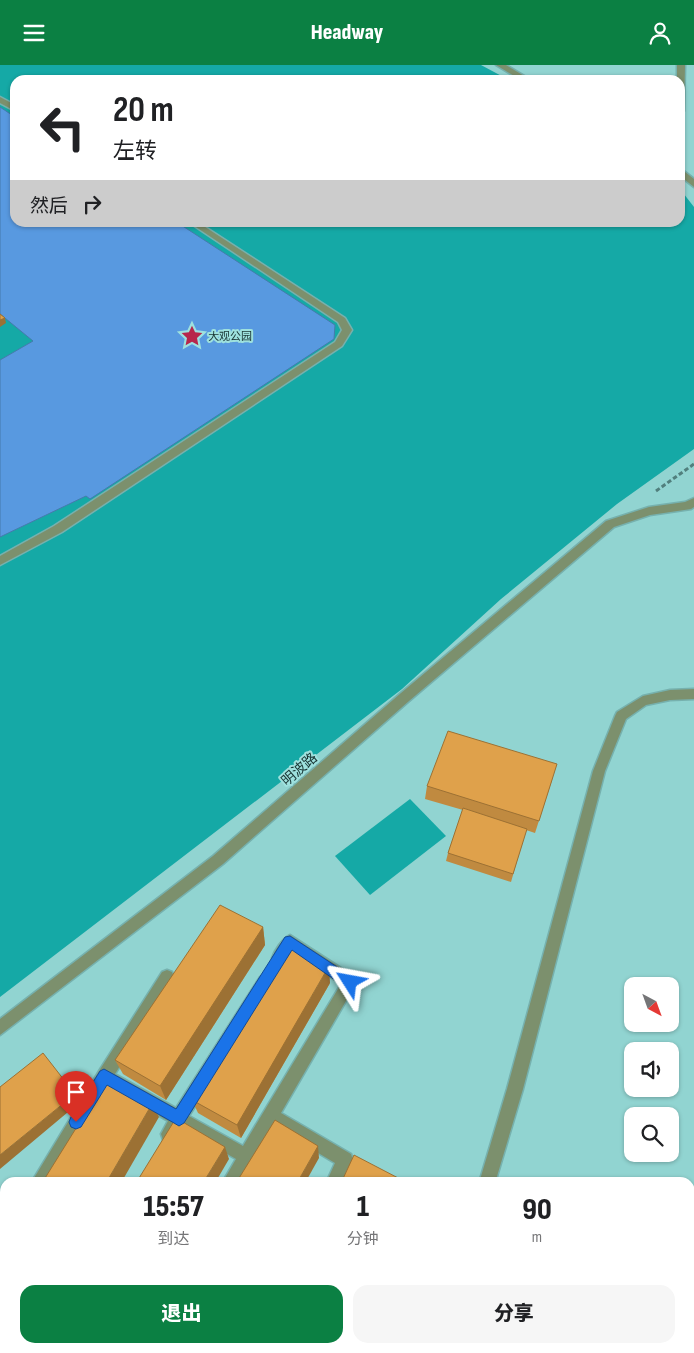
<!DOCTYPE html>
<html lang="zh">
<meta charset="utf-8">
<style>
:root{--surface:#fff;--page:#f6f6f6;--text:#202124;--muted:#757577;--accent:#0b8043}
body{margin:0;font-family:"Sofia Sans Condensed","Noto Sans SC",sans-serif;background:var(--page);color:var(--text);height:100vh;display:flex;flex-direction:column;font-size:19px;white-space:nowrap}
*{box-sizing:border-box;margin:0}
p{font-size:16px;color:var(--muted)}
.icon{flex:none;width:28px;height:28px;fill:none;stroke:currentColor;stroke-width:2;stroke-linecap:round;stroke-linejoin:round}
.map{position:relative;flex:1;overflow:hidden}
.drawer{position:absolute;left:0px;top:1112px;width:695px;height:176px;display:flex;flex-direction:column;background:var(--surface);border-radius:15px 15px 0 0;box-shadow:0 1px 4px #0004}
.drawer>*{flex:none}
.banner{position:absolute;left:10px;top:10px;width:675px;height:152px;border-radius:15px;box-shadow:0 1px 4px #0004;background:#fff;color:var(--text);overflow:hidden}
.needle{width:32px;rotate:139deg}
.tools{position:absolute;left:624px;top:912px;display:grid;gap:10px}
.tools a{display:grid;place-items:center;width:55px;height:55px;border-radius:10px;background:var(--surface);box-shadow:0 1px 4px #0004;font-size:25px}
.pin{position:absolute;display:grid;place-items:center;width:42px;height:42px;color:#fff;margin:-51px -21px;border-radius:50% 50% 50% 0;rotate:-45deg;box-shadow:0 0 5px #0007}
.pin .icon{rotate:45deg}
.me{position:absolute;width:55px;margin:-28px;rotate:304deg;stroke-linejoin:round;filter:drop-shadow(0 0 4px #0008)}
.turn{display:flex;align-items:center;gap:18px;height:105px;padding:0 20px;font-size:22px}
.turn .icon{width:65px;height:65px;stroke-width:2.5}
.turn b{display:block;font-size:35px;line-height:42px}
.then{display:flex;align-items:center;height:48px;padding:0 20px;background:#0003;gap:10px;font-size:19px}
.eta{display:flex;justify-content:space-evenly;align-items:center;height:85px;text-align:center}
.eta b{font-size:30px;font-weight:800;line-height:35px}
.button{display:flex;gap:10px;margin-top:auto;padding:10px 20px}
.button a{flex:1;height:58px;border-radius:15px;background:var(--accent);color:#fff;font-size:20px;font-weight:800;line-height:58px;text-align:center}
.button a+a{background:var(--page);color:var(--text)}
header{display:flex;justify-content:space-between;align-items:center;height:65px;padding:0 20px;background:var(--accent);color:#fff;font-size:22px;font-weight:800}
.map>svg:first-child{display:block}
.green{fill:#15a9a6}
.water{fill:#5899e0;stroke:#457bac}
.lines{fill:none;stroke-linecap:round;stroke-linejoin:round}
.minor-casing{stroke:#76b1ae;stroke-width:3}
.path{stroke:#517f7d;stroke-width:3;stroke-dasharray:4.5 2.5;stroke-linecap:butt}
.minor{fill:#7c906d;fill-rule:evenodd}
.wall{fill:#c08a40}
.shaded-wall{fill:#9c7134}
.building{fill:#dfa14b;stroke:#9c7134}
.route{fill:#1a73e8;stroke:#114b97}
.labels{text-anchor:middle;stroke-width:4;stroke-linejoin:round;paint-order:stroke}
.far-poi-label{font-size:11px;fill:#183433;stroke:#9ee1de;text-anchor:start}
.street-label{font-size:14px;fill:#183433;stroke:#9ee1de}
</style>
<header><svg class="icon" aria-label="menu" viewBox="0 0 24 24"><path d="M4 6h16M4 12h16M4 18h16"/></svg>Headway<svg class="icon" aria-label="person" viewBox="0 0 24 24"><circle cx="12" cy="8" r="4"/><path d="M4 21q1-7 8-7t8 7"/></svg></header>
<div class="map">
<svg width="694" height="1288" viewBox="0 0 694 1288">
<rect width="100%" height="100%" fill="#91d4d1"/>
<g class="green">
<polygon points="0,0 481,0 509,15 15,15 15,158 680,158 680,124 694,142 694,384 617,439 501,534 402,624 0,932"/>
<polygon points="410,734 446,771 370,830 335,791"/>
</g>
<polygon class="water" points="0,42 15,52 15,158 178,158 335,260 334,274 90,434 86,431 0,472 0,295 33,276 0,249"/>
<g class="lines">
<g class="minor-casing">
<g id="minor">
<polygon points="496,0 506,0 531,15 521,15"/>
<polygon points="677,0 685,0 684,46 680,48 680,15 677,15"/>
<polygon points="0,32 15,40 15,46 0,38"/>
<polygon points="680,103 694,114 694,122 680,111"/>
<polygon points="190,158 199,158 345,253 352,265 342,281 62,467 0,500 0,491 54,461 335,277 342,265 338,257"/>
<polygon points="694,433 694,442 691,444 650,450 614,462 409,636 223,799 0,970 0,954 213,791 401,628 606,456 649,442 685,437"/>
<polygon points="694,624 694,634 670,635 646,640 626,654 605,706 523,1024 495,1118 479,1118 507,1024 593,706 615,651 617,647 643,631 670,625"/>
<path d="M290,870L355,912L357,917L281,1048L351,1089L353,1095L343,1118H326L335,1098L273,1061L239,1118H222L236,1094L182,1063L175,1075L169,1077L163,1075L161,1069L168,1056L108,1021L48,1118H31L99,1006L162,907L167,905L172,907L174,912L172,917L115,1009L176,1043L260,912L265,910L270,912L272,917L270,922L189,1051L243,1081L341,919L292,886L284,898L279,900L274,898L272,893C275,885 282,874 290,870Z"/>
<polygon points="5,1164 5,1186 0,1188 0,1166"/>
<polygon points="0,1203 5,1205 5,1221 0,1219"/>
<polygon points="142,1284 165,1284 167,1288 144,1288"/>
<polygon points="241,1284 276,1284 278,1288 239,1288"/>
<polygon points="458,1284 478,1284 480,1288 460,1288"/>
</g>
</g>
<polyline class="path" points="656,426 694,399"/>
<use href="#minor" class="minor"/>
</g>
<g class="wall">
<polygon points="553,712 535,768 526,765 511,817 446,796 448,788 463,745 425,734 427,721"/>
<polygon points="263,862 265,880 166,1035 123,1009 115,995"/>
<polygon points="330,918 241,1073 198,1048 192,1035"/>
<polygon points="292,1284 329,1284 327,1288 299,1288"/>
</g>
<g class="shaded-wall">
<polygon points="5,253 6,258 0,262 0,255"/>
<polygon points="263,862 265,880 166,1035 160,1021"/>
<polygon points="329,901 330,918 241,1073 237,1060"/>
<polygon points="75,1029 80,1037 0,1104 0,1090"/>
<polygon points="152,1039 159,1052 121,1118 106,1118"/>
<polygon points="318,1081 319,1093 305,1118 297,1118"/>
<polygon points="225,1082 229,1094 215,1118 203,1118"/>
<polygon points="326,1284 329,1284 327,1288 324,1288"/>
</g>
<g class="building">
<polygon points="0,249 5,253 0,255"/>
<polygon points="448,666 557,699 539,756 427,721"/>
<polygon points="463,743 527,764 513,809 448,788"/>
<polygon points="220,840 263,862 160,1021 115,995"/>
<polygon points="287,879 329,901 237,1060 192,1035"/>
<polygon points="43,988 75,1029 0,1090 0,1022"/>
<polygon points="106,1015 152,1039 106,1118 42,1118"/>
<polygon points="176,1053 225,1082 203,1118 136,1118"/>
<polygon points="275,1055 318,1081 297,1118 236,1118"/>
<polygon points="354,1090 402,1115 401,1118 341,1118"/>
<polygon points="5,1178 5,1187 1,1185"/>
<polygon points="299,1284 326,1284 324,1288 307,1288"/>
</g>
<polygon class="route" points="290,871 354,913 356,917 354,922 350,923 345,922 292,885 184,1058 179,1061 174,1058 107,1020 81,1062 76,1064 71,1062 69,1057 71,1052 100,1006 104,1004 176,1044 285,872"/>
<defs>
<g id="sight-bare" transform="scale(1.725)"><path d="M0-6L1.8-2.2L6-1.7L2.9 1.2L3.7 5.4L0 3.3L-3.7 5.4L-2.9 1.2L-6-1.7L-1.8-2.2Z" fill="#b7264b" stroke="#9ee1de" stroke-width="2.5" paint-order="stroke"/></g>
</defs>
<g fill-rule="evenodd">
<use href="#sight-bare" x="192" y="271"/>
</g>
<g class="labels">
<g class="far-poi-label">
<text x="208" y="275">大观公园</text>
</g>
<g class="street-label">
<text transform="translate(299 704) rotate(-41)" y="5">明波路</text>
</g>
</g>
</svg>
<div class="tools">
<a><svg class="needle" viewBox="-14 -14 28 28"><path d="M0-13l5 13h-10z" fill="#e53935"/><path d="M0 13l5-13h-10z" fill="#757577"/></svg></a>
<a><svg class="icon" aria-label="sound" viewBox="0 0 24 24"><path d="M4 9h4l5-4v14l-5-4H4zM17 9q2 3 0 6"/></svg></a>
<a><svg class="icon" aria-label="search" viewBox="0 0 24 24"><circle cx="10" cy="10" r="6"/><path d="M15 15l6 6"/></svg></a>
</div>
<div class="pin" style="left:76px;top:1057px;background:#d93025"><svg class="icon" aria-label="arrive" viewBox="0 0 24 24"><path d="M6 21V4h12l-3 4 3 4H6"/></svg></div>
<svg class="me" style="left:350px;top:917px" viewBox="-20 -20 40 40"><path d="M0-17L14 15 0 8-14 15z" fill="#1a73e8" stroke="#fff" stroke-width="4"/></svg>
<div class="banner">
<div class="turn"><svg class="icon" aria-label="left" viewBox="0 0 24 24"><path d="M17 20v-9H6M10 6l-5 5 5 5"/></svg><div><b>20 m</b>左转</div></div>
<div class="then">然后<svg class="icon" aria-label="right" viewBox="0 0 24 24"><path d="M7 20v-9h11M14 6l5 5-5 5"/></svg></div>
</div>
<section class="drawer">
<div class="eta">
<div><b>15:57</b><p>到达</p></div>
<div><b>1</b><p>分钟</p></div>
<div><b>90</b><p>m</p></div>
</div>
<div class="button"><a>退出</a><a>分享</a></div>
</section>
</div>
